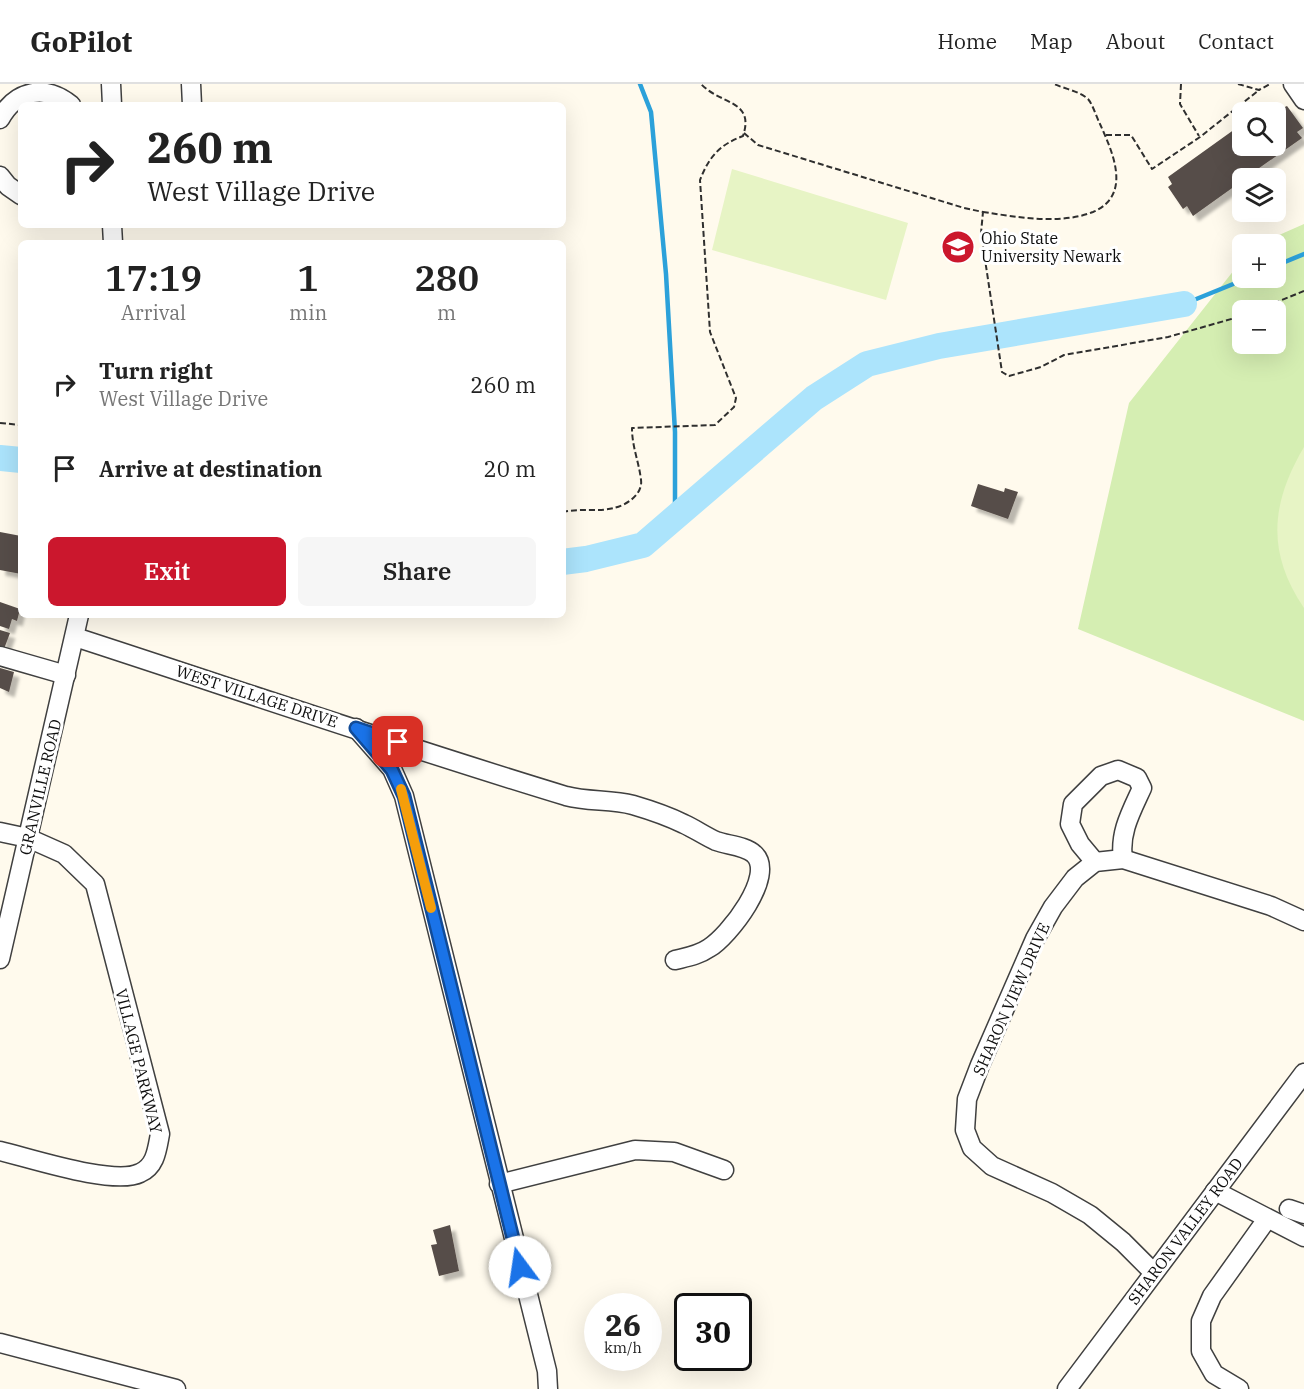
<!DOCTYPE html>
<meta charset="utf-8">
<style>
:root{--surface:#fff;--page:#f6f6f6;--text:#222;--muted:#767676;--line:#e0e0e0;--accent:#cb172d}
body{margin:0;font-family:"IBM Plex Serif",serif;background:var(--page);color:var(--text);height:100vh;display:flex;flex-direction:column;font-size:22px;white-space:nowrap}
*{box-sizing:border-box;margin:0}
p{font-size:20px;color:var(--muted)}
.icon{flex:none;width:33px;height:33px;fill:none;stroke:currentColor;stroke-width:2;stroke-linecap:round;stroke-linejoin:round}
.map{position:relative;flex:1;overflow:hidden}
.panel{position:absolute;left:18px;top:156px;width:548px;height:378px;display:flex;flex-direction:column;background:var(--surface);border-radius:9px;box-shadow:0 6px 24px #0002}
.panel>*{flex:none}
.banner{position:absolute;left:18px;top:18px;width:548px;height:126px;border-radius:9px;box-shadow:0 6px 24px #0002;background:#fff;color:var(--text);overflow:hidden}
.controls{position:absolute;left:1232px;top:18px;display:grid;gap:12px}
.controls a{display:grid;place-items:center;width:54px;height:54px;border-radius:9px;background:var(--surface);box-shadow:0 6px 24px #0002;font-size:30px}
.speed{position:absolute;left:584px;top:1209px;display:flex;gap:12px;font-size:30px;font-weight:700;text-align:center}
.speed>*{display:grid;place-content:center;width:78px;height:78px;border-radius:50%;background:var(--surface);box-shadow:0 6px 24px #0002;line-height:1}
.speed small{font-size:15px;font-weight:400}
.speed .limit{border:3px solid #111;border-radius:9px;background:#fff;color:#111}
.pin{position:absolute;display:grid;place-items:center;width:51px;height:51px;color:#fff;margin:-26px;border-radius:12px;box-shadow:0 3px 9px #0006}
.me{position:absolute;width:66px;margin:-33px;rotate:346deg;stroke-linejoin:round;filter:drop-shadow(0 0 4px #0008)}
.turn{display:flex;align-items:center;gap:21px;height:126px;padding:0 30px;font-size:27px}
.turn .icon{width:78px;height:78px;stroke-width:2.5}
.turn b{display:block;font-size:42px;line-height:51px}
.eta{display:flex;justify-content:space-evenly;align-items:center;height:102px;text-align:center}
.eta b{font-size:36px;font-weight:600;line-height:42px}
.primary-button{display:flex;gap:12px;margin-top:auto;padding:12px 30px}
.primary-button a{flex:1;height:69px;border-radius:9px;background:var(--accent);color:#fff;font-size:24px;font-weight:600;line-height:69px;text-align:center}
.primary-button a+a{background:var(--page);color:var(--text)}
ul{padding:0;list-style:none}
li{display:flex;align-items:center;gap:18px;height:84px;padding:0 30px}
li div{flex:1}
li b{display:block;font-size:22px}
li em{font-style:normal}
header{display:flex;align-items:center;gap:36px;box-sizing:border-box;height:84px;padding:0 30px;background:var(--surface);border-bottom:2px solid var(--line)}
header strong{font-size:28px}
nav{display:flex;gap:33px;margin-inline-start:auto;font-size:21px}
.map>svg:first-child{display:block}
.green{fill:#d5eeb2;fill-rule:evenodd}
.pitch{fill:#e7f4c5}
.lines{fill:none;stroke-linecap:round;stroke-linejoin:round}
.stream{stroke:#2ca1da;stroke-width:4.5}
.river{stroke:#ace4fc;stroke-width:26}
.building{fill:#574d48;filter:url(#shadow)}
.minor-casing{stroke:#404040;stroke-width:21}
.path{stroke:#2f2f2f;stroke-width:2;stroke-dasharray:6 3;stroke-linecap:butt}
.minor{stroke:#fff;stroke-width:18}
.route-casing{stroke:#114b97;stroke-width:15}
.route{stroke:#1a73e8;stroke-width:10}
.slow{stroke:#f59e0b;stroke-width:10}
.labels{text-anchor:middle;stroke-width:6;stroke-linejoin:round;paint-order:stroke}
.poi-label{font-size:16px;fill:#0d0d0d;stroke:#fff;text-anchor:start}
.street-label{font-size:16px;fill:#0d0d0d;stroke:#fff}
</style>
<header>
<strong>GoPilot</strong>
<nav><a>Home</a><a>Map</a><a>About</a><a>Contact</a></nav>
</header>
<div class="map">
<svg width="1304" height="1305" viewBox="0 0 1304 1305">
<defs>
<filter id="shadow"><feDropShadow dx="5.5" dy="5.5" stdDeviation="1.5" flood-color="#0004"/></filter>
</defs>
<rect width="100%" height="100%" fill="#fffaed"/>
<path class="green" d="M1304,140V637L1078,545L1129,319L1242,176V194H1275V160H1259ZM1242,226H1275V260H1242Z"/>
<g class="pitch">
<polygon points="732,85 908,139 886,216 712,166"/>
<path d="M1304,363V524C1266,468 1271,419 1304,363Z"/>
</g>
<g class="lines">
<g class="stream">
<polyline points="640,0 651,28 666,190 675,348 675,434"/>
<polyline points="1275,182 1304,170"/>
<polyline points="1184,220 1248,194"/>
</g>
<g class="river">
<polyline points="0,374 21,376"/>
<polyline points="562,478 586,475 643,461 814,314 867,280 939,262 1184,220"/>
</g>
</g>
<g class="building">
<polygon points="1270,20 1276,27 1287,22 1303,44 1297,48 1302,54 1245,94 1242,94 1242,97 1193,132 1187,122 1183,125 1168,103 1172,100 1168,93 1242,40 1242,62 1275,62 1275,28 1258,28"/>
<polygon points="978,400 1004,408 1005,404 1018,408 1008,435 971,422"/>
<polygon points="0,448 21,452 21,490 0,486"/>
<polygon points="0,518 20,525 17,537 12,535 9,545 0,542"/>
<polygon points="0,546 10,549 4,565 0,564"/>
<polygon points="0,584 14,588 9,608 0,604"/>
<polygon points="450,1141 459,1187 439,1192 431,1161 437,1160 433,1146"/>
</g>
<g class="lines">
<g class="minor-casing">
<g id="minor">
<polyline points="111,0 112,21"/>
<polyline points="191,0 192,21"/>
<polyline points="1293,0 1304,16"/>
<path d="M0,35C16,6 45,0 71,21"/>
<polyline points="0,92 8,102 21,111"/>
<polyline points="112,141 113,159"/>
<path d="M75,553C238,606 401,662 566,712C588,718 611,715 633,721C650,726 668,732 684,740C695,745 705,752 716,757C727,761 746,762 754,770C777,791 728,853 709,864C699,871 687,873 675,876"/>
<polyline points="0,572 66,591"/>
<polyline points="356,644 392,685 404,712 547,1287 548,1305"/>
<path d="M0,748L28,754L64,770L95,800L160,1050C157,1065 156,1082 140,1089C114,1102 30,1074 0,1067"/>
<path d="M1095,778L1080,760L1070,740L1073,720L1101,692L1118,686L1137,694L1142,704C1131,728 1119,749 1123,775"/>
<polyline points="0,875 79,531"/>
<polyline points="499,1100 635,1066 674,1068 724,1086"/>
<polyline points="1215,1107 1304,1153"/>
<polyline points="1289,1125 1304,1130"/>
<polyline points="1153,1188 1123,1158 1090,1131 1052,1109 992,1082 972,1064 965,1046 967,1015 980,981 1035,855 1053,823 1075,794 1095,778 1123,775 1271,822 1304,837"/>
<polyline points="0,1259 176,1305"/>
<polyline points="1067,1305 1304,989"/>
<polyline points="1239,1305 1214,1290 1201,1267 1201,1237 1212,1212 1267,1135"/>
</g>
</g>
<g class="path">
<polyline points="1181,0 1180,20 1199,52"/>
<polyline points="1238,0 1259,6 1270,0"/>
<polyline points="744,49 758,61 964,124 983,128 981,149 1002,288 1009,292 1041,283 1064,271 1168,253 1242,232"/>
<polyline points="1106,51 1131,51 1152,85 1200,53 1259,6"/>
<path d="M983,128C1017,133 1060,141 1093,128C1133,111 1112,67 1100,40C1096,32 1093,21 1088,15C1079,7 1065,5 1054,0"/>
<polyline points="1257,226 1304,207"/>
<polyline points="0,339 21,341"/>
<path d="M562,428C581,424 599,428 614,424C627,421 643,410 641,396C639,378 632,363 632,344L715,341L734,323L736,314L710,248L700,96C709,73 719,61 743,52C755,16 721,21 701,0"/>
</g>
<use href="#minor" class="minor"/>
</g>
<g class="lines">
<g class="route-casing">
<polyline id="route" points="398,658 356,644 392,686 404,712 520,1183"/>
</g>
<use href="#route" class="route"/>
<polyline class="slow" points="401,705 431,824"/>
</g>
<defs>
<g id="university-disc" transform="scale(1.725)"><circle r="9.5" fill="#cb172d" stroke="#fff"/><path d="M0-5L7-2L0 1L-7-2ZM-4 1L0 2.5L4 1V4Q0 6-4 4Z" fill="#fff"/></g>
</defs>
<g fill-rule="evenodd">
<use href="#university-disc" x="958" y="163"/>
</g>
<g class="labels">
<g class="poi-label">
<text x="981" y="160">Ohio State<tspan x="981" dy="18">University Newark</tspan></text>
</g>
<g class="street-label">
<text transform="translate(257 612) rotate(18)" y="6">WEST VILLAGE DRIVE</text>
<text transform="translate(40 703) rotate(-77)" y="6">GRANVILLE ROAD</text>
<text transform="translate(1011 915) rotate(-66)" y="6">SHARON VIEW DRIVE</text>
<text transform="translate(139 977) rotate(76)" y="6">VILLAGE PARKWAY</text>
<text transform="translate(1185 1147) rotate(-53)" y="6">SHARON VALLEY ROAD</text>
</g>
</g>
</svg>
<div class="controls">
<a><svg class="icon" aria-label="search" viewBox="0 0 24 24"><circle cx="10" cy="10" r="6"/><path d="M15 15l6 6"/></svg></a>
<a><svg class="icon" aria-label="layers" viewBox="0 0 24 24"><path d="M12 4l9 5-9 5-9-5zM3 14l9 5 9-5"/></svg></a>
<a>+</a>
<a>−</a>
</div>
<div class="speed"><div>26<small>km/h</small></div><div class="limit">30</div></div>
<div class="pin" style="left:398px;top:658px;background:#d93025"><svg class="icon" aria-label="arrive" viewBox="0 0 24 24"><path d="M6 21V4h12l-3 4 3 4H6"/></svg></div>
<svg class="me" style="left:520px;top:1183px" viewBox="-20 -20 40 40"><circle r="19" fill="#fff"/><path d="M0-13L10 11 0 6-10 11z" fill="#1a73e8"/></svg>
<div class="banner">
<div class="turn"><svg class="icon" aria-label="right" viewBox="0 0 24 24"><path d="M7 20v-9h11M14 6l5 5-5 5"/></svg><div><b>260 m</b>West Village Drive</div></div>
</div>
<section class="panel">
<div class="eta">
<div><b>17:19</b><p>Arrival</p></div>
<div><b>1</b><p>min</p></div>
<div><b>280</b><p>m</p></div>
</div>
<ul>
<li><svg class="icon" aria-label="right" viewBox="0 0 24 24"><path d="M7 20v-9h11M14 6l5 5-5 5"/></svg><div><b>Turn right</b><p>West Village Drive</p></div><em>260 m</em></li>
<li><svg class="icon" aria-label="arrive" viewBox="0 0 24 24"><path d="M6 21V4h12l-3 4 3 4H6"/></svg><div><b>Arrive at destination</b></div><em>20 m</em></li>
</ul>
<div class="primary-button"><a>Exit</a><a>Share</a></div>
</section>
</div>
